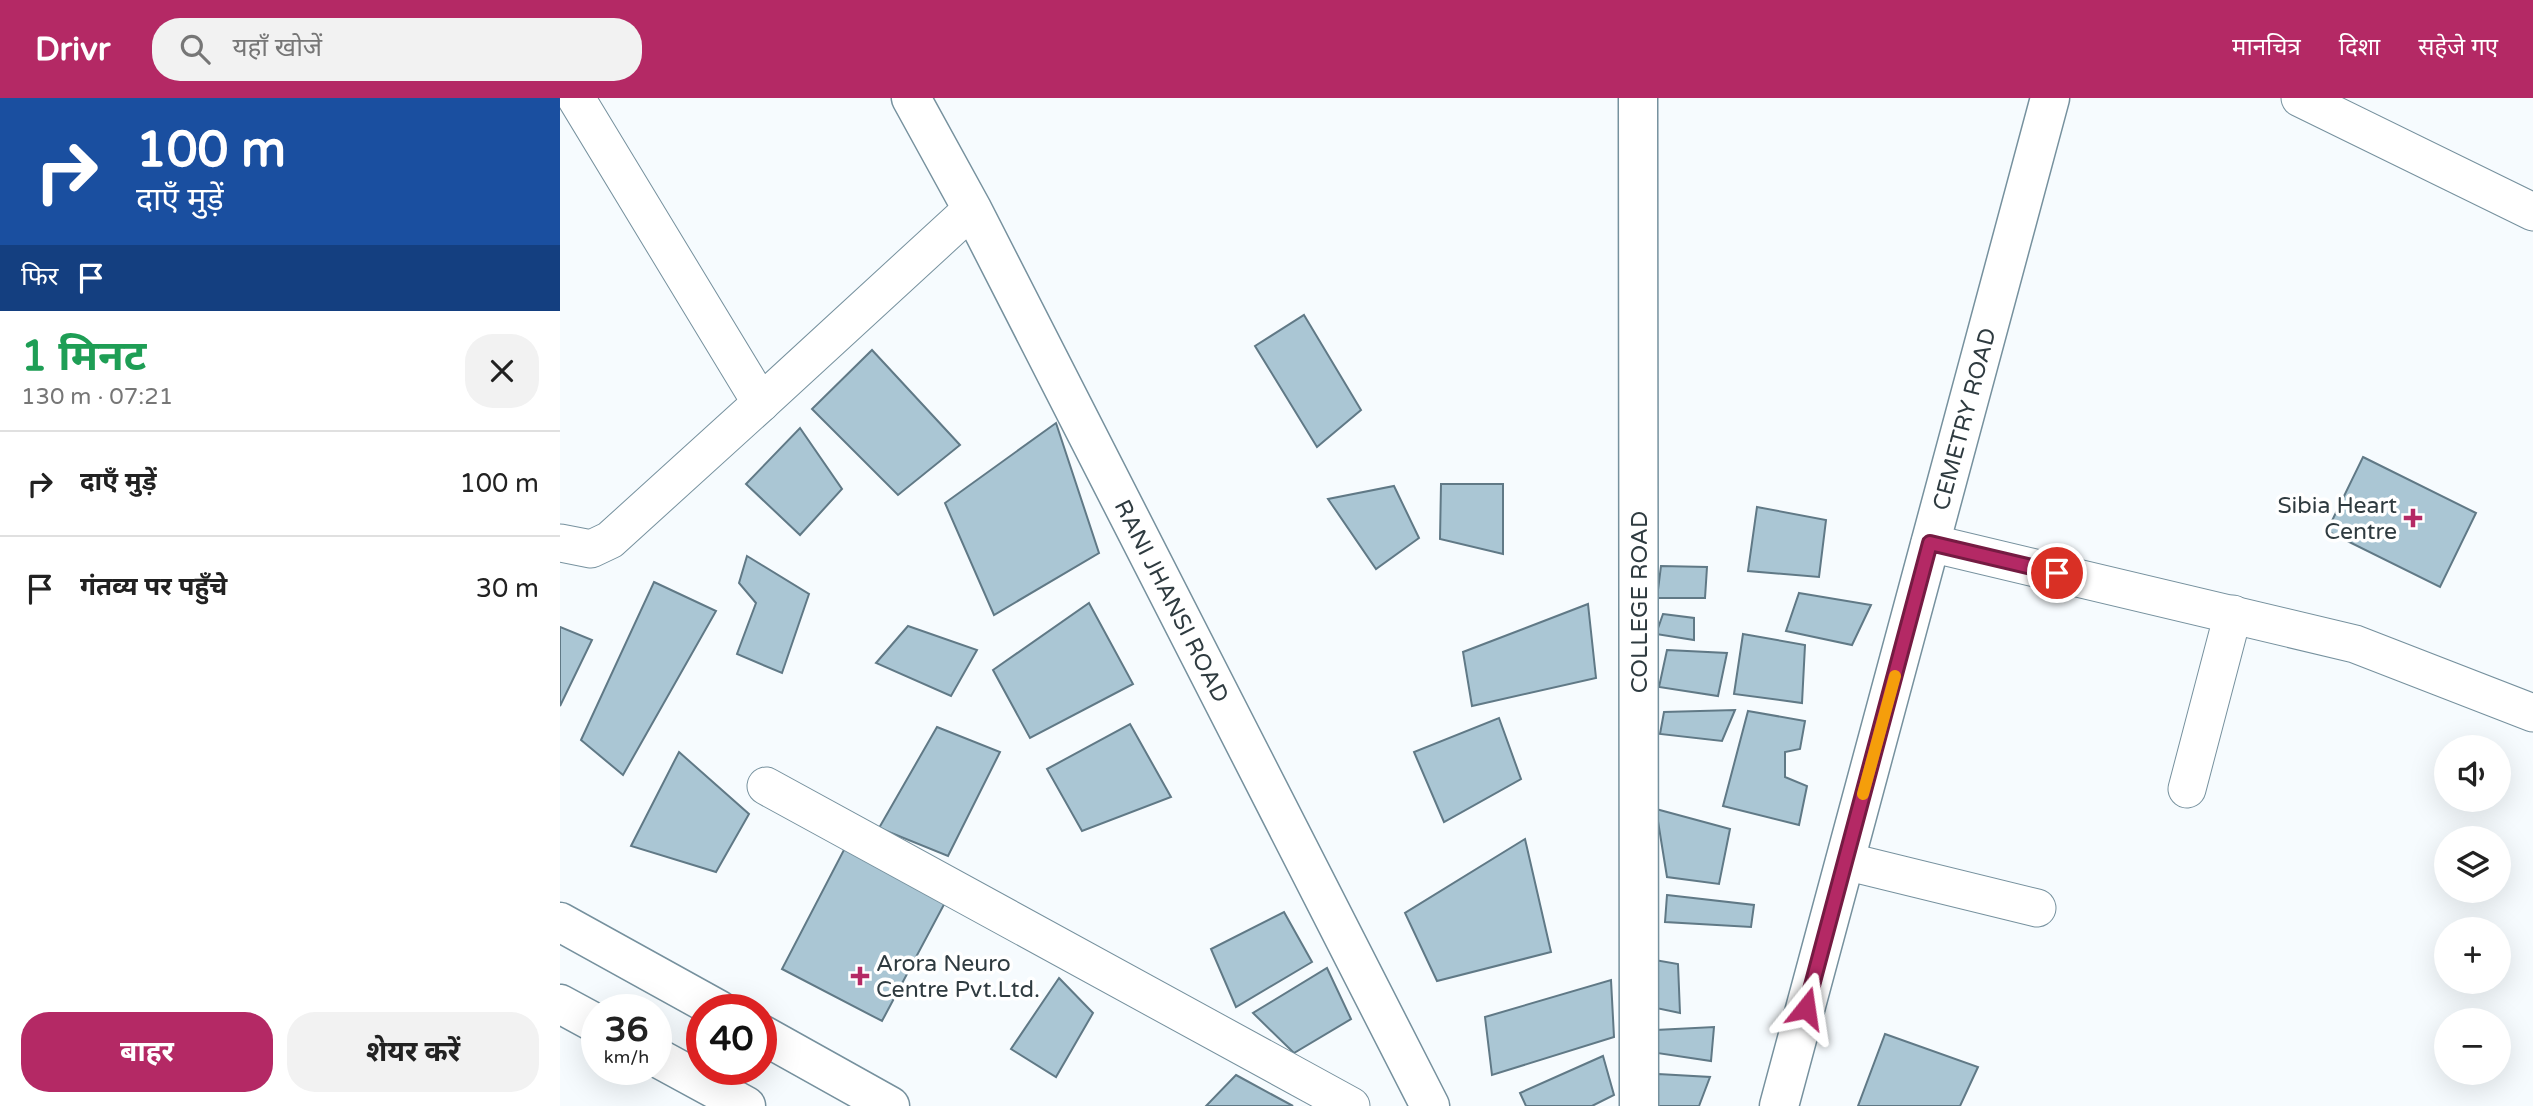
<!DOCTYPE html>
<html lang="hi">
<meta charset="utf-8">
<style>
:root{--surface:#fff;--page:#f2f2f2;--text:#222;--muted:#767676;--line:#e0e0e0;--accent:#b42965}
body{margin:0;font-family:"Varela Round","Noto Sans Devanagari",sans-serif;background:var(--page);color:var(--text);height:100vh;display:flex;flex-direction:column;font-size:26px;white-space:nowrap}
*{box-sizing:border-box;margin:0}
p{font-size:23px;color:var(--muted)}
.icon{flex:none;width:38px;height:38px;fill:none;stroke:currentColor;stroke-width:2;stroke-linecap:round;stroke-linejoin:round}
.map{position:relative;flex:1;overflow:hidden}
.drawer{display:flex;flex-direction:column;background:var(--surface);width:560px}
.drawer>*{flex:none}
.top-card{background:#1a4fa0;color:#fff;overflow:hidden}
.buttons{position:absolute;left:1874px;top:637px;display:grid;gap:14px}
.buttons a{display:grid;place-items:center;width:77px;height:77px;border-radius:50%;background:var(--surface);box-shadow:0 7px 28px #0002;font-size:35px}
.speed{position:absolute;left:21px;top:896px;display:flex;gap:14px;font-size:35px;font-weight:700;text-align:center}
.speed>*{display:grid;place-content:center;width:91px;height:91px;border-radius:50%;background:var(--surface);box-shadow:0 7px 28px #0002;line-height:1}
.speed small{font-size:18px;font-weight:400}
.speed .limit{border:10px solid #d22;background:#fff;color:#111}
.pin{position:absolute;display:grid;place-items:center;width:60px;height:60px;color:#fff;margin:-30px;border:4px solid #fff;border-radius:50%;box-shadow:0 2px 7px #0007}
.me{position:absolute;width:77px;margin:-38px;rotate:15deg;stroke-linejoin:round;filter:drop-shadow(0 0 5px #0008)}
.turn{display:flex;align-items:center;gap:24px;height:147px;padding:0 21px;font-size:32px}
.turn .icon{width:91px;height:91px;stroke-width:2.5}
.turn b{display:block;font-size:49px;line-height:60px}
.then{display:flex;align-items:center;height:66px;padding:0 21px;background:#0003;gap:14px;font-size:26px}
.round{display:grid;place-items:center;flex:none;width:74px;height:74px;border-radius:28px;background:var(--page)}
.headline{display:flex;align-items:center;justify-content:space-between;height:119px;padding:0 21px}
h1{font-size:42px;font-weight:700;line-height:52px;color:#1e9e55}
.button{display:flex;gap:14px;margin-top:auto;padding:14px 21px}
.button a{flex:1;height:80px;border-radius:28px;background:var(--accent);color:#fff;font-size:28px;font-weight:700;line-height:80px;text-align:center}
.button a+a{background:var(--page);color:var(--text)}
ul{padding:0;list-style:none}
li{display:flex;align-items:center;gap:21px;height:105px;padding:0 21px;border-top:2px solid var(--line)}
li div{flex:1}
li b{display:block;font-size:26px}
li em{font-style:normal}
header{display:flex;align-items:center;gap:42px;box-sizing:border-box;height:98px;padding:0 35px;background:var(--accent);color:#fff}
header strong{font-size:33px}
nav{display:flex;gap:38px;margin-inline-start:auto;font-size:24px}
.search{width:490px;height:63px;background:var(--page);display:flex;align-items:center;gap:18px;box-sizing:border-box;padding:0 24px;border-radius:28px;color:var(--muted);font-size:26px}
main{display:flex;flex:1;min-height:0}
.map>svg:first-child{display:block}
.building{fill:#aac6d4;stroke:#607986;stroke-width:2}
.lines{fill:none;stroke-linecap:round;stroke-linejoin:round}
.street-casing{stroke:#76919e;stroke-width:39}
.secondary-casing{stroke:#76919e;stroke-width:41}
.street{stroke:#fff;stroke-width:37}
.secondary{stroke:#fff;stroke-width:38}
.route-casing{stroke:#751b42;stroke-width:18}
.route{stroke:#b42965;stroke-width:12}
.slow{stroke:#f59e0b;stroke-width:12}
.poi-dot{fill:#b42965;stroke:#fff;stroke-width:2.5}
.labels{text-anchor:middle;stroke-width:7;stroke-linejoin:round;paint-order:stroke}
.street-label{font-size:23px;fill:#2f3b40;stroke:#fff}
.poi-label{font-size:23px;fill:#2f3b40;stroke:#fff;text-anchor:end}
</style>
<header>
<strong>Drivr</strong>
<div class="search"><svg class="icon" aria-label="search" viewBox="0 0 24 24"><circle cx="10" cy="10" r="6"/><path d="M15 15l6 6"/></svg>यहाँ खोजें</div>
<nav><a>मानचित्र</a><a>दिशा</a><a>सहेजे गए</a></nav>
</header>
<main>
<section class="drawer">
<div class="top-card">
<div class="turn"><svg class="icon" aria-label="right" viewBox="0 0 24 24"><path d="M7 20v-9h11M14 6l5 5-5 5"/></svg><div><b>100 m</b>दाएँ मुड़ें</div></div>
<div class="then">फिर<svg class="icon" aria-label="arrive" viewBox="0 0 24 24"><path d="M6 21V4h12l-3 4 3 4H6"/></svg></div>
</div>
<div class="headline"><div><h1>1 मिनट</h1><p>130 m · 07:21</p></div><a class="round"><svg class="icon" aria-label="close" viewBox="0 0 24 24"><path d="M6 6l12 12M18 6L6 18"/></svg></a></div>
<ul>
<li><svg class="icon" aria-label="right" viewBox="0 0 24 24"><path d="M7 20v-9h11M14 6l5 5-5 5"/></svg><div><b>दाएँ मुड़ें</b></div><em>100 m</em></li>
<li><svg class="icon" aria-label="arrive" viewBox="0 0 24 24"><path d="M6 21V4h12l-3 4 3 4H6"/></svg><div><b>गंतव्य पर पहुँचे</b></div><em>30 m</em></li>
</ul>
<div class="button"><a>बाहर</a><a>शेयर करें</a></div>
</section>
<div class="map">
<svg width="1973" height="1008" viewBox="0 0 1973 1008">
<rect width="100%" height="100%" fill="#f6fbfe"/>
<g class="building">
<polygon points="744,217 801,312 757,349 695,248"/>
<polygon points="312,252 400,347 338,397 252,311"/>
<polygon points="496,325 539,455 434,517 385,405"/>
<polygon points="240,330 282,391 240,437 186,386"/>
<polygon points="1803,359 1916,415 1880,489 1767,433"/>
<polygon points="881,386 943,386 943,456 880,441"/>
<polygon points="834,388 859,440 816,471 768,401"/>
<polygon points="1197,409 1266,422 1259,479 1188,473"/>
<polygon points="187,458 249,496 222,575 177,556 196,505 179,485"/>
<polygon points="1101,468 1147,469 1145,500 1097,500"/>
<polygon points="94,484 156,513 63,677 21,642"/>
<polygon points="1239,495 1311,507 1292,547 1226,533"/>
<polygon points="529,505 573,586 470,640 433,572"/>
<polygon points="1028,506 1036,580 912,608 903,554"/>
<polygon points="1103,516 1134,520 1134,542 1096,536"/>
<polygon points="348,528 417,552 391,598 316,565"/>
<polygon points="0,529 32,542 0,608"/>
<polygon points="1183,536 1245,547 1242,605 1174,596"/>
<polygon points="1107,552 1167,555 1158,598 1099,589"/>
<polygon points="1175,612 1162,643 1100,636 1104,614"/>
<polygon points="1188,613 1245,623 1240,651 1225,654 1225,679 1247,688 1239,727 1163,708"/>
<polygon points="939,620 961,681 884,724 854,654"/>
<polygon points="570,626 611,699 522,733 487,671"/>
<polygon points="377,629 440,654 388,758 319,730"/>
<polygon points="119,654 189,716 156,774 71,748"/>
<polygon points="1096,711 1170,731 1159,786 1107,779"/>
<polygon points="965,741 991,854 877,883 845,815"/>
<polygon points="287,746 388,799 322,923 222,871"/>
<polygon points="1107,797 1194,807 1191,829 1105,824"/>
<polygon points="724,814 752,864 676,909 651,851"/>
<polygon points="1089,861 1118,866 1120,915 1096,910"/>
<polygon points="767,870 791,921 734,955 693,915"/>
<polygon points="499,880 533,915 496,979 451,951"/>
<polygon points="1051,882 1054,939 932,977 925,919"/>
<polygon points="1154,929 1151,963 1097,955 1096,932"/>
<polygon points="1325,936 1418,969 1400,1008 1298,1008"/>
<polygon points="1043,958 1054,997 1032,1008 966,1008 960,995"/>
<polygon points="1098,976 1150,979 1139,1008 1095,1008"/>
<polygon points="676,977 733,1008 646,1008"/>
</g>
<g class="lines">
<g class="street-casing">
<g id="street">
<polyline points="16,0 201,305 412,111"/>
<polyline points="1740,0 1973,114"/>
<polyline points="0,445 31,451 50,442 201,305"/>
<polyline points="1370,445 1795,546 1973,615"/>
<polyline points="206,688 791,1008"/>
<polyline points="1627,691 1673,516"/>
<polyline points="1285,763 1477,810"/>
</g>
</g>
<g class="secondary-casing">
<g id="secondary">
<polyline points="351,0 412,111 870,1008"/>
<polyline points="1078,0 1079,1008"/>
<polyline points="0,824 159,912"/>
<polyline points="0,906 37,926"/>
<polyline points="201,936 330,1008"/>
<polyline points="96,959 186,1008"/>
<polyline points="1219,1008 1490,0"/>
</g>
</g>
<use href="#street" class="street"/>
<use href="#secondary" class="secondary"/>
</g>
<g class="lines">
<g class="route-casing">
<polyline id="route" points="1246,910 1370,445 1497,475"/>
</g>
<use href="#route" class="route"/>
<polyline class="slow" points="1303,696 1335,578"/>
</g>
<g class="poi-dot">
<path d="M1849.5 409.5h7v7h7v7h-7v7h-7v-7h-7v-7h7z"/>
<path d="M296.5 867.5h7v7h7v7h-7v7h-7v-7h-7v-7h7z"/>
</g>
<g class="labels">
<g class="street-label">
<text transform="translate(1404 321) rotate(-75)" y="8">CEMETRY ROAD</text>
<text transform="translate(612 503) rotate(63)" y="8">RANI JHANSI ROAD</text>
<text transform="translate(1079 504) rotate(-90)" y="8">COLLEGE ROAD</text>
</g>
<g class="poi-label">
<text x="1837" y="415">Sibia Heart<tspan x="1837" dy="26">Centre</tspan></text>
<text x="316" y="873" text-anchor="start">Arora Neuro<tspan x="316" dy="26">Centre Pvt.Ltd.</tspan></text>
</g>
</g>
</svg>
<div class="buttons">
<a><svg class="icon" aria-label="sound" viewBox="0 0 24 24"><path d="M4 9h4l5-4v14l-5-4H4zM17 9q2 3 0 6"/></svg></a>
<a><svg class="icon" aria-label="layers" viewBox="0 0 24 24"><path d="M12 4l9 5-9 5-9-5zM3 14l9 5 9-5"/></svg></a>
<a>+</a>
<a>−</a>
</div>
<div class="speed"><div>36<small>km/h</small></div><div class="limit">40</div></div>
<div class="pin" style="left:1497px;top:475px;background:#d93025"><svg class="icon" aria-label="arrive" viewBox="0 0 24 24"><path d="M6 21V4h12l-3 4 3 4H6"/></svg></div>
<svg class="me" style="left:1246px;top:910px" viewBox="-20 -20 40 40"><path d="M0-17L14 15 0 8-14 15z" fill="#b42965" stroke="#fff" stroke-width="4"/></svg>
</div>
</main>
